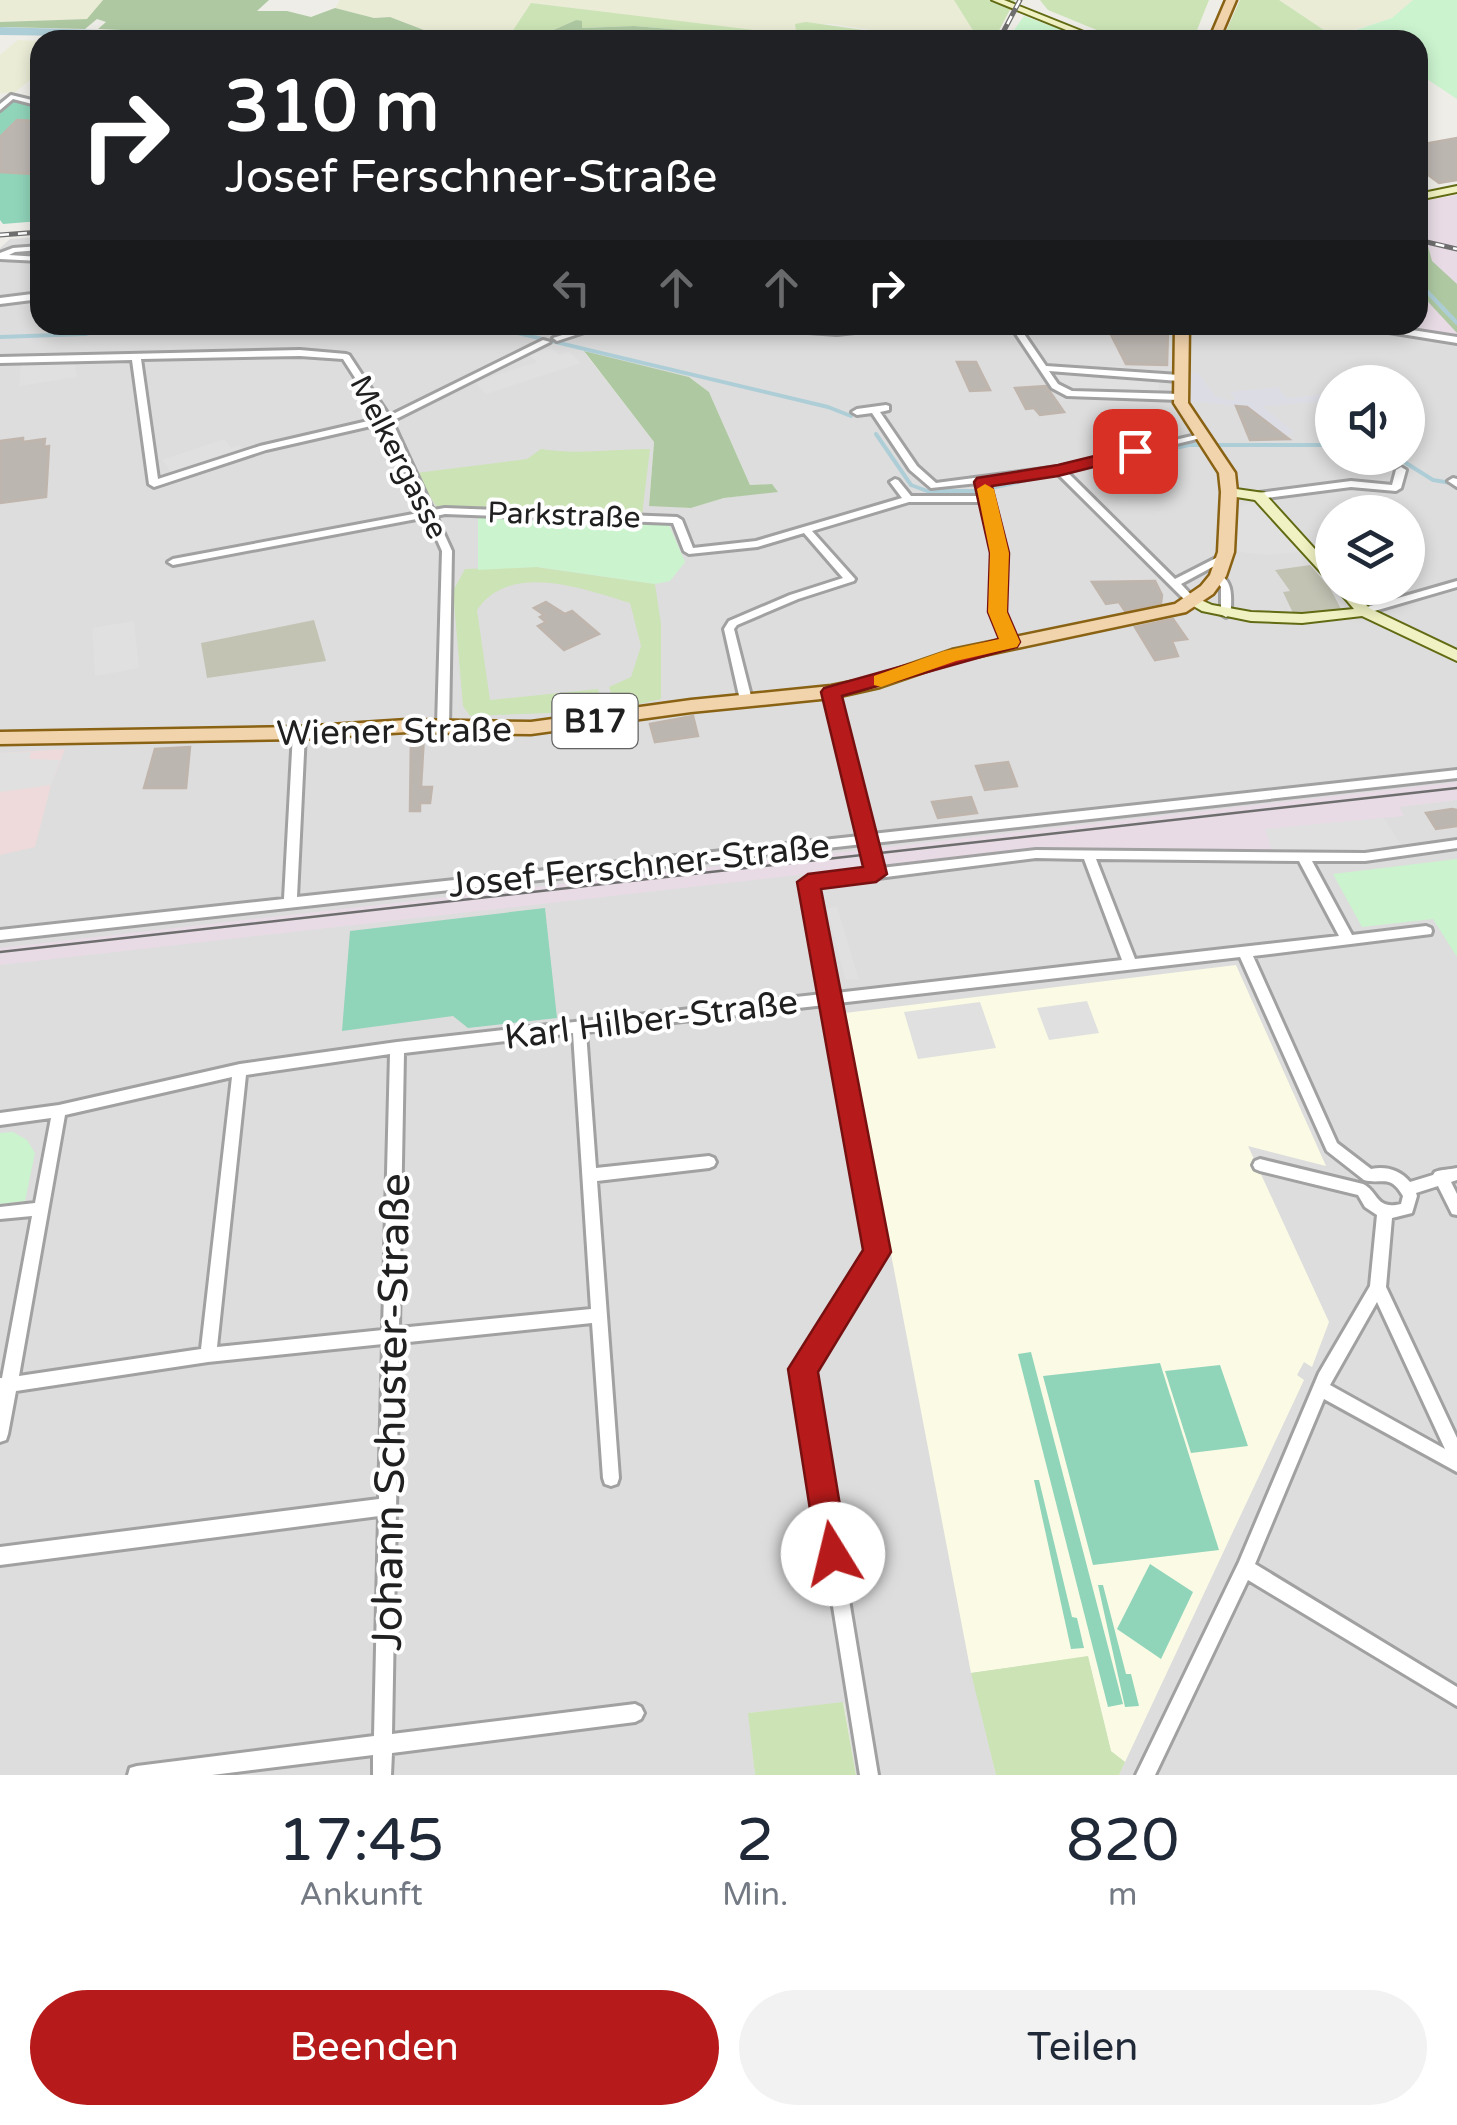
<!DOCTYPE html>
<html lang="de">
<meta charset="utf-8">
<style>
:root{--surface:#fff;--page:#f2f2f3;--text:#1f2937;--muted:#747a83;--accent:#b71a1a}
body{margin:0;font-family:"Varela Round",sans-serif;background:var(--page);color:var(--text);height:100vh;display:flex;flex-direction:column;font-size:38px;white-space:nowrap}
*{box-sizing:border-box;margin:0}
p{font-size:32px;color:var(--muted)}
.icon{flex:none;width:55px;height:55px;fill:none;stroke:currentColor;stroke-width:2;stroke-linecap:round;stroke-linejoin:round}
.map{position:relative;height:1775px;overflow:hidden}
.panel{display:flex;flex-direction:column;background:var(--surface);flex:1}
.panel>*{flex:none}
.top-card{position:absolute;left:30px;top:30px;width:1398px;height:305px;border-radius:30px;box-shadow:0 5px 15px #0003;background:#202124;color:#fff;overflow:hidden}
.fabs{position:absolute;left:1315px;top:365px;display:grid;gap:20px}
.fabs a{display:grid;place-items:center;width:110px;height:110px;border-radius:50%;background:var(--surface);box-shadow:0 5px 15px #0003;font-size:50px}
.pin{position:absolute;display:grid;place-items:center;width:85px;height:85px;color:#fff;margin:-42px;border-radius:20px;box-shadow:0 5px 15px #0006}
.me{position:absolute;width:110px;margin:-55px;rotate:351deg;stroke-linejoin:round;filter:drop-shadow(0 0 8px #0008)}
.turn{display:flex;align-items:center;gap:35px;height:210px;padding:0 30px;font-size:45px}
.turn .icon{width:130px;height:130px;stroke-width:2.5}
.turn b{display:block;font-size:70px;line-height:85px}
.lanes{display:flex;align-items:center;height:95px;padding:0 30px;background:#0003;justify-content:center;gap:50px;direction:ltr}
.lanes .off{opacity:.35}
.eta{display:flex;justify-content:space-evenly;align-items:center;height:170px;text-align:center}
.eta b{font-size:60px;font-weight:600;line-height:70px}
.button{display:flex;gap:20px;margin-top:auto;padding:20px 30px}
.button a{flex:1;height:115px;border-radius:60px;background:var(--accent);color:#fff;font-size:40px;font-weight:600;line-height:115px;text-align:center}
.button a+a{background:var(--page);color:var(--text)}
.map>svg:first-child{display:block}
.residential{fill:#dedddd;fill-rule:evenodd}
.commercial{fill:#eedada}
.industrial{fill:#e8dbe5}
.education{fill:#fbfbe5}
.construction{fill:#c3c3b4}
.farmland{fill:#eaecd6}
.grass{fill:#cbe3b5}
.forest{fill:#aec9a2}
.park{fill:#cbf3ce}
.pitch{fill:#90d4ba}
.parking{fill:#e0e0e0}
.plaza{fill:#dcdce5}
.water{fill:#aeced7}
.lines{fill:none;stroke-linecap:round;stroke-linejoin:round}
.stream{stroke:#aeced7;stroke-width:4}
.building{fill:#bcb6b1;stroke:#bfb5ac;stroke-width:2.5}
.street-casing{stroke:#a1a1a1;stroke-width:6}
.secondary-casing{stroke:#626b13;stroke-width:4}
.primary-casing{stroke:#896213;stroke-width:5}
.street{fill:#fff;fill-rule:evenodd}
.secondary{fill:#f0f2c3;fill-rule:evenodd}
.primary{fill:#f1d3ac;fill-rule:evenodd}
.tram{stroke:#6e6e6e;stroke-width:2.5}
.rail-casing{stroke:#6e6e6e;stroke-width:5}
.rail{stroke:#fff;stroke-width:2.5;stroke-dasharray:9;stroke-linecap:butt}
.route{fill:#b71a1a;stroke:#711;stroke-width:2.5}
.slow{fill:#f59e0b}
.labels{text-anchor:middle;stroke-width:8;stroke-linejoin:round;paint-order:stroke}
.far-street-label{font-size:30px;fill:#202020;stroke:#fff}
.shield{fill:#fff;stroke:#636363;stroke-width:2.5}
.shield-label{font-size:32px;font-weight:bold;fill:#202020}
.street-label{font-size:35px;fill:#202020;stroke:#fff}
.near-street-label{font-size:42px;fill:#202020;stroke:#fff}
</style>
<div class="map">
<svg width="1457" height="1775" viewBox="0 0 1457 1775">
<rect width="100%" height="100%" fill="#efede8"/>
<path class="residential" d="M40,237V325H1382L1457,336V1775H1119L1125,1762L972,1674L996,1775H856L844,1703L749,1713L755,1775H0V248L10,239ZM585,353L689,377L709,392L750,485L771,484L777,491L724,498L691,508L649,505L654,442ZM1332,382H1408V458H1332ZM1332,512H1408V588H1332ZM479,517L574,571L481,553Z"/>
<polygon class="commercial" points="65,749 51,785 35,847 0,855 0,753"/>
<g class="industrial">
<polygon points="1457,195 1457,336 1382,325 1418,325 1418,202"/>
<polygon points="1457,782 1457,800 1399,807 1404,816 1266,829 1272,851 1036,848 0,965 0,948"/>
</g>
<polygon class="education" points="1236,965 1326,1166 1248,1146 1329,1322 1312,1367 1304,1362 1297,1375 1304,1380 1125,1762 1111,1752 1088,1657 971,1673 845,1013"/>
<g class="construction">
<polygon points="1310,565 1330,588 1342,611 1293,613 1283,592 1290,591 1275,570"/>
<polygon points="314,620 326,661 207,678 201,643"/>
</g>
<g class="farmland">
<polygon points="0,0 103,0 88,19 0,22"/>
<polygon points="340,0 954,0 982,39 935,40 833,24 795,24 797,37 531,3 508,38 442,37 390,17 374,18 335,8"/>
<polygon points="1279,0 1413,0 1392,18 1334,36"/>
<polygon points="18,40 40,41 40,72 14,93 0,93 0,55"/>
</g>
<g class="grass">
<polygon points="954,0 1015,0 994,40 979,40"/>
<polygon points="1040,0 1209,0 1193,40 1121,40 1048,10"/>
<polygon points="1240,0 1279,0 1330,34 1319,40 1222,40"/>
<polygon points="531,3 754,30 744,35 634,26 582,28 576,20 549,32 508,38"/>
<polygon points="806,22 935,40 797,37 795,24"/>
<path d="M541,449C577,455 613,449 650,449L642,515L436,506L416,473L527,459Z"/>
<path d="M536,567L655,584L661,624V699L617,709L609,687L631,677L641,646L630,603C584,589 510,561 477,610L490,700L598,689L606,711L470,716L463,706L453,591L465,569Z"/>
<polygon points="1088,1656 1111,1751 1125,1762 1119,1775 996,1775 971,1673"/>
<polygon points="843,1702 856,1775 755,1775 748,1713"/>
</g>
<g class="forest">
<polygon points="103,0 269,0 257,11 287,11 311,17 335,8 374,18 390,17 442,37 508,38 549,32 576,20 582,21 582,28 634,26 744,35 754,30 817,40 358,40 98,29 106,22 97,19 85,29 0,27 0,22 87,19"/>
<polygon points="1418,243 1428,246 1432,261 1457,284 1457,333 1418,291"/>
<polygon points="584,351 689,377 709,392 750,485 772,484 778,492 724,498 691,508 649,506 654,442"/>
</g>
<g class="park">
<polygon points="1413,0 1457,0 1457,99 1418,73 1418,40 1326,40 1392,18"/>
<polygon points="1024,16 1090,40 1007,40"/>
<polygon points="478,517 669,525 685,562 670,581 655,584 537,567 478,570"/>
<polygon points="1457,859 1457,957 1433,919 1362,927 1333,874"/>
<polygon points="13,1132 27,1140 35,1153 25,1201 0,1204 0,1133"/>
</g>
<g class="pitch">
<polygon points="15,100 40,107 40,221 3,224 0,220 0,113"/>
<polygon points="545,908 557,1018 468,1028 453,1016 342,1031 350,931"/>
<polygon points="1031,1352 1123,1704 1108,1707 1018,1354"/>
<polygon points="1160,1363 1219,1550 1093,1565 1043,1376"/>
<polygon points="1220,1365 1248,1446 1191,1453 1165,1371"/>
<polygon points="1034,1480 1039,1480 1072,1617 1077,1618 1084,1648 1071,1649"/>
<polygon points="1150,1564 1193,1592 1161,1659 1117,1629"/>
<polygon points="1098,1585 1103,1585 1126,1674 1131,1674 1139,1706 1125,1707"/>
</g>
<g class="parking">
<polygon points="551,348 560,355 569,352 581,363 486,394 475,382 537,362 530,355"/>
<polygon points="75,362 77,377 19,386 21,363"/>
<polygon points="1058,364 1079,368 1118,366 1159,375 1159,402 1109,397 1061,401 1033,366"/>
<polygon points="224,439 231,448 239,445 242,449 172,473 162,460"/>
<polygon points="1253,502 1263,506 1302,552 1264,555 1234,551 1240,506"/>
<polygon points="134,621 139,668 95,676 92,628"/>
<polygon points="31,752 29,759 60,760 51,785 0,792 0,753"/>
<polygon points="1384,818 1401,845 1363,850 1272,851 1265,829"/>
<polygon points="837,906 859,980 845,979 827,909"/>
<polygon points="1087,1001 1099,1033 1049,1040 1037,1008"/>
<polygon points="980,1002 996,1048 918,1059 904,1012"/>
</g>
<polygon class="plaza" points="1190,373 1198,373 1215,396 1227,400 1235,400 1230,392 1278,387 1286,398 1332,394 1332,404 1330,401 1262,406 1294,432 1285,437 1247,407 1189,401"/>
<polygon class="water" points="0,27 328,37 358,40 0,35"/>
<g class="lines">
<g class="stream">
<polyline points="1418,282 1457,323"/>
<polyline points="484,325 828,407 851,416"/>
<polyline points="0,337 85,334 120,325"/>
<polyline points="876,434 911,485 927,491 977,491 1189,445 1332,445"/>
<polyline points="1398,458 1433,480 1457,484"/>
</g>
</g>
<g class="building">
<polygon points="17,120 40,121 40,167 33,174 0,172 0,137"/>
<polygon points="1457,138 1457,180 1439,183 1427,174 1418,176 1418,145"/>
<polygon points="1106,325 1168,330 1167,365 1126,364"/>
<polygon points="957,362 976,362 990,390 970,391"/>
<polygon points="1046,386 1064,412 1040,415 1034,408 1026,409 1015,388"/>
<polygon points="1236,406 1247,407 1289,439 1250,440"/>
<polygon points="23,438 23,442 45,439 44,447 49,446 46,497 0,503 0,441"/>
<polygon points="1155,581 1162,595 1161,603 1125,611 1119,602 1106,604 1092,582"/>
<polygon points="546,602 565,614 572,611 599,634 564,650 538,626 546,622 540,617 544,615 534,608"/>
<polygon points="1173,619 1187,639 1172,641 1178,656 1155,660 1135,627"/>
<polygon points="693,716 698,736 655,742 650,724"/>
<polygon points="424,736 421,787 432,787 430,803 420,803 420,811 410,811 411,737"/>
<polygon points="190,747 186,788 144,788 155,749"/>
<polygon points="1008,762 1017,786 985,790 976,766"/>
<polygon points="971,797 977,813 938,818 932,802"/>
<polygon points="1452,809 1457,810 1457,826 1436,829 1426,813"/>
</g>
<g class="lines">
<g class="street-casing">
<g id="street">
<polygon points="11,95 40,102 40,106 13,99 0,110 0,104"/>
<polygon points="40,246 40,250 15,252 9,255 40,257 40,261 0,259 0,253 13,248"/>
<polygon points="40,293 40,299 0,304 0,298"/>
<polygon points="593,325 606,325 557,341 553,338"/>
<polygon points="747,325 837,328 867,325 894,325 890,328 837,334 751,328"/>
<polygon points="1010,325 1018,325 1046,366 1179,375 1183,378 1179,381 1049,371 1058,384 1072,391 1180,394 1185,397 1180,400 1067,396 1052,388"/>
<polygon points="1360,325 1380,325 1457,337 1457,343 1364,328"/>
<path d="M543,340L550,342L392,421L433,510L445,508L677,517L682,520L693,548L756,541L902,498L890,482L895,479L898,480L911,496H981L978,483L931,488L910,470L872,413L857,415L852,412L857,409L886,405L889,406V410L880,412L917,466L936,483L1059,467L1205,433V437L1066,471L1175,579L1220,556L1224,555L1229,558L1181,584L1197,601L1192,604L1188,603L1057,473L988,482L1004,553L1003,612L1015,642L1010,645C985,626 995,584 994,556C993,538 986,519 983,502H909L812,531L855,579L854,581L798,599L737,625L734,629L752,700L746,704L740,700L724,629L729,621L790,595L843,578L804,533L757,547L689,554L684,551L673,523L445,514L436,516L452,551L449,726L443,730L437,726L442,551L427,517L173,565L168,562L173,559L424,512L384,423L266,450L154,487L149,484L132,360L0,363V357L300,350L346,354L349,355L389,416ZM300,356L343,359L381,418L260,446L158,479L141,359Z"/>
<polygon points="1401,467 1406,470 1401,488 1396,491 1351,487 1259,499 1254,496 1259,493 1351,481 1392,485 1396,470"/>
<polygon points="1453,478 1457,479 1457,487 1448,481"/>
<path d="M1218,573C1234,582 1231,597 1231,614L1226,617L1221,614V587L1213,576Z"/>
<polygon points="1457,581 1457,587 1364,614 1359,611 1360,609"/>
<path d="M831,688L837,692L872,834L1457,770V778L874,843L881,868L1036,850L1365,853L1457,840V848L1365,861H1312L1352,935L1426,926L1431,928L1432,931L1431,934L1253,956L1337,1143L1371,1169C1386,1166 1400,1170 1410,1182L1433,1175L1435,1172C1442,1169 1449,1170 1457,1168V1180L1451,1182L1457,1194V1215L1452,1214L1438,1186L1416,1193L1417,1196L1412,1213L1392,1218L1386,1287L1457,1438V1472L1324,1399L1255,1564L1457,1687V1706L1248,1580L1155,1775H1136L1239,1562L1319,1373L1370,1286L1377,1215L1365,1207L1358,1195L1260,1171L1255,1169L1253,1165L1255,1161L1260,1159L1363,1184C1379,1192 1375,1210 1401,1204L1403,1196C1390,1173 1382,1185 1364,1180L1327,1151L1240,957L838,1003L886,1252L811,1370L878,1775H860L795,1369L870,1251L825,1005L586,1032L596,1168L709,1156L714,1158L716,1162L714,1166L709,1168L597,1181L619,1478L617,1484L611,1486L605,1484L603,1478L592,1323L399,1343L392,1734L635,1704L641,1707L644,1713L641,1719L635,1722L392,1753L391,1775H373V1755L212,1775H128L130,1768L137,1766L374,1736L379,1516L0,1565V1547L379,1499L383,1344L208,1362L16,1391L8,1434L6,1440L0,1442V1378H2L32,1216L0,1219V1207L35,1203L51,1118L0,1125V1113L59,1105L240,1064L397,1042L823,994L802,882L808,877L869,870L863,844L0,940V930L284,899L293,733L299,729L305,733L297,897L860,836L825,692ZM1036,858L1084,859L1122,960L836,993L815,886ZM1096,859L1299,861L1339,936L1135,959ZM573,1033L591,1309L399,1328L404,1053ZM390,1054L383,1330L217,1347L246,1075ZM232,1077L201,1349L19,1376L65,1115ZM1377,1302L1445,1449L1330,1385Z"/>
</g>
</g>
<g class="secondary-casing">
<g id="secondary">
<polygon points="992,0 1004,0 1104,40 1091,40"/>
<polygon points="1457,186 1457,192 1418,200 1418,194"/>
<polygon points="1229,488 1264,493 1332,568 1332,580 1327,579 1255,500 1224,495 1224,489"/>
<polygon points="1336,588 1351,588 1369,608 1457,650 1457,661 1362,616 1302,623 1251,621 1202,611 1185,601 1192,596 1212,605 1251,612 1302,614 1354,609"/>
</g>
</g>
<g class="primary-casing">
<g id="primary">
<polygon points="1226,0 1236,0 1219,40 1209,40"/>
<polygon points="1175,325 1189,325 1188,403 1235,473 1237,492 1234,552 1226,576 1213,594 1186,612 956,661 880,687 831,698 691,712 531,734 407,732 299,739 0,744 0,732 299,727 407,720 531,722 691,700 831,686 871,678 952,650 1175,604 1201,586 1210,575 1218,552 1221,492 1219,473 1174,403"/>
</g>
</g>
<use href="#street" class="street"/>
<use href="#secondary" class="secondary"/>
<use href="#primary" class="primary"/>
<polyline class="tram" points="0,952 1457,788"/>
<g class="rail-casing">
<g id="rail">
<polyline points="999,40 1020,0"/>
<polyline points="0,235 40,232"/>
<polyline points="1418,240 1457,249"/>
</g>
</g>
<use href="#rail" class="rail"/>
</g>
<polygon class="route" points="1135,446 1141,447 1141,455 1058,476 992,486 1009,553 1007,612 1020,642 1017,647 842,696 887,874 876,882 821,889 891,1252 818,1372 848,1554 844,1565 833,1569 822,1565 817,1554 788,1369 863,1250 797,882 808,874 863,867 821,692 824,688 999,639 988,612 990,553 974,482 977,478 1058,465"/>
<polygon class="slow" points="985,484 994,489 1009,553 1007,612 1020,642 1017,647 956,661 881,687 874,685 874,676 944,651 999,639 988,612 990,553 977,489"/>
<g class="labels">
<g class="far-street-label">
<text transform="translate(399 457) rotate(63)" y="10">Melkergasse</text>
<text transform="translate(564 515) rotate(2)" y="10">Parkstraße</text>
</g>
<rect class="shield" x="552.5" y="694" width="85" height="54" rx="8"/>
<g class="shield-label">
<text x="595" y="732">B17</text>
</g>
<g class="street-label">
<text transform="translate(394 731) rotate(-1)" y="12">Wiener Straße</text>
<text transform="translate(639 865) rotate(-6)" y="12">Josef Ferschner-Straße</text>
<text transform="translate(651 1019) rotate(-7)" y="12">Karl Hilber-Straße</text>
</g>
<g class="near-street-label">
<text transform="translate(390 1412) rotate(-89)" y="15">Johann Schuster-Straße</text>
</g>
</g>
</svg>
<div class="fabs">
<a><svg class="icon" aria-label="sound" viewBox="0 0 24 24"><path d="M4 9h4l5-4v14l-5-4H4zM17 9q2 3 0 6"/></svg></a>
<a><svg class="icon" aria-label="layers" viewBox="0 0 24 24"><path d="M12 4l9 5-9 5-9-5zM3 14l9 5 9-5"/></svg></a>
</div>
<div class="pin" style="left:1135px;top:451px;background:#d93025"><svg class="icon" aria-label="arrive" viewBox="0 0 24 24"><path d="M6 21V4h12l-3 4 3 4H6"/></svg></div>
<svg class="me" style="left:833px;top:1554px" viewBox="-20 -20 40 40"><circle r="19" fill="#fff"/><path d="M0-13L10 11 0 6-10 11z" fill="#b71a1a"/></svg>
<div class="top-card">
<div class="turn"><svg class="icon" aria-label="right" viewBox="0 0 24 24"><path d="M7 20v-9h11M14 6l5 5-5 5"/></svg><div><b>310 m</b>Josef Ferschner-Straße</div></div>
<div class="lanes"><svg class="icon off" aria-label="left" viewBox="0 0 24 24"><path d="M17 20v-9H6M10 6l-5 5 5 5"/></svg><svg class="icon off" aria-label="ahead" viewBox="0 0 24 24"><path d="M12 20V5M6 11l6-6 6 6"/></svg><svg class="icon off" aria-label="ahead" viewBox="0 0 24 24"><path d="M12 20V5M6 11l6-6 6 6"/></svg><svg class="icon" aria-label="right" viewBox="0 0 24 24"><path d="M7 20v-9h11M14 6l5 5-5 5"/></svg></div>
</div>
</div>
<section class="panel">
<div class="eta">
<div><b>17:45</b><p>Ankunft</p></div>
<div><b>2</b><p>Min.</p></div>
<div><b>820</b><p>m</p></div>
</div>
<div class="button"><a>Beenden</a><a>Teilen</a></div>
</section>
